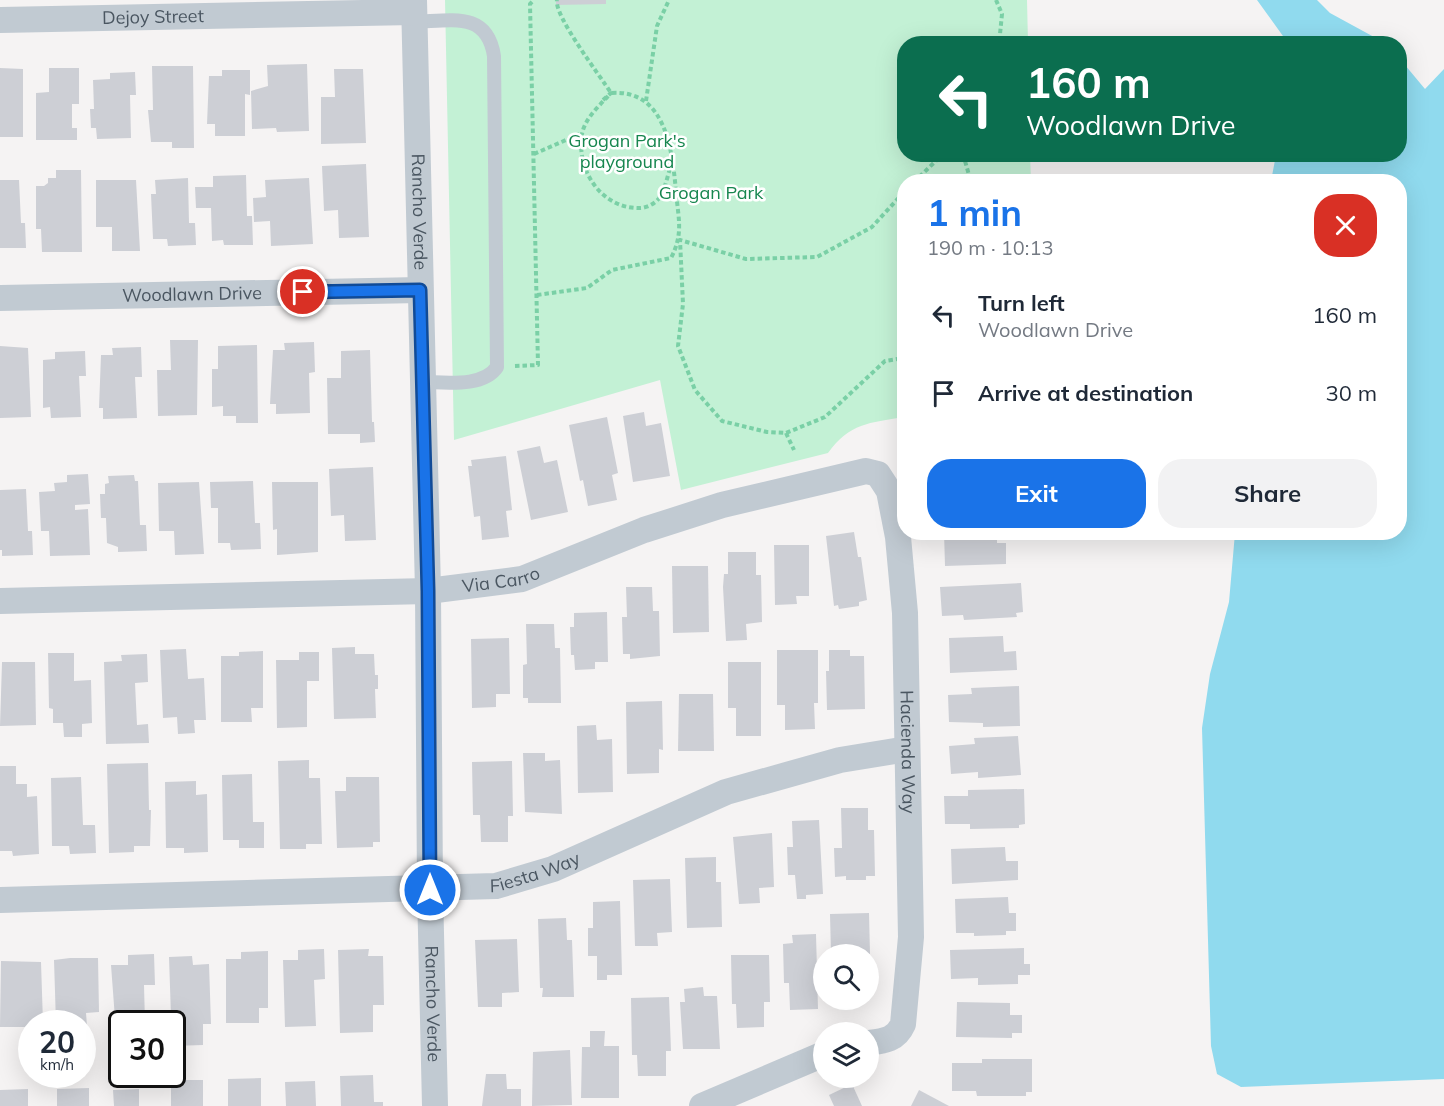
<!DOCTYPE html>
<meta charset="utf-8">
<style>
:root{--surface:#fff;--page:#f2f2f3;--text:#1f2937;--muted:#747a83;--accent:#1a73e8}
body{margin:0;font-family:Mulish,sans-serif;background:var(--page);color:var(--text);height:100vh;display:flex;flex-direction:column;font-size:22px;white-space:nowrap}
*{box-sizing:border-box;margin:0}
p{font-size:20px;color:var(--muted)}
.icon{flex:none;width:33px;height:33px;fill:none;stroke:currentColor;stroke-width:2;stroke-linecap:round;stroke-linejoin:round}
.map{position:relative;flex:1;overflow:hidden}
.drawer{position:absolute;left:897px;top:174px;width:510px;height:366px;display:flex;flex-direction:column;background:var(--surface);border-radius:24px;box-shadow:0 6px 24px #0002}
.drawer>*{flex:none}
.top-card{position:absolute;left:897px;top:36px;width:510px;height:126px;border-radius:24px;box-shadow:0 6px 24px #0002;background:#0b6e4f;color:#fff;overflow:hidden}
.fabs{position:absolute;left:813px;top:944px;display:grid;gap:12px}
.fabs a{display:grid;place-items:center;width:66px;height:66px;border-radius:50%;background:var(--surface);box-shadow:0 6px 24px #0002;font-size:30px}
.speed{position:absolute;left:18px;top:1010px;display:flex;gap:12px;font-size:30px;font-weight:700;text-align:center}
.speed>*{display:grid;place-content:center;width:78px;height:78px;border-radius:50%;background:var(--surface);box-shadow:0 6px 24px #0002;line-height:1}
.speed small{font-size:15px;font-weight:400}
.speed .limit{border:3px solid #111;border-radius:9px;background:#fff;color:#111}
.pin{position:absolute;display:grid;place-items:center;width:51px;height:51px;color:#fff;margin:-26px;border:3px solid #fff;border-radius:50%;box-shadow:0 2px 6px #0007}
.me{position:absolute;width:66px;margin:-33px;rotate:0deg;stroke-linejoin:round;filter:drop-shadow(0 0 4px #0008)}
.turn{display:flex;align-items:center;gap:21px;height:126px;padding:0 30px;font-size:27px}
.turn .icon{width:78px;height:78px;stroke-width:2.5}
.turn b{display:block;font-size:42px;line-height:51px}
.round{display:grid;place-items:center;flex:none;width:63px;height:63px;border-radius:24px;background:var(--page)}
.overview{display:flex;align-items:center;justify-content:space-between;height:102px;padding:0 30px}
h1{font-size:36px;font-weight:700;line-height:45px;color:var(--accent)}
.action{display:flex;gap:12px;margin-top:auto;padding:12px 30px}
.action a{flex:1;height:69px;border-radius:24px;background:var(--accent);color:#fff;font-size:24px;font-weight:700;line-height:69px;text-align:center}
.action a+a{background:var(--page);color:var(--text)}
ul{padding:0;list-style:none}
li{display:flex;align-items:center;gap:18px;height:78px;padding:0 30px}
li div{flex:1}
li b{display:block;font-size:22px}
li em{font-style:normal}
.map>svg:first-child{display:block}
.green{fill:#c3f1d5}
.water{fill:#90daee}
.building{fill:#cdcfd5}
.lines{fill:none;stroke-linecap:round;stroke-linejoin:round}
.path{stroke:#7ad0a6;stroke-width:4;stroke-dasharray:4.5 3;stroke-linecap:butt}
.service{stroke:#c1cad2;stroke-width:14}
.minor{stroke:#c1cad2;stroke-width:26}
.route-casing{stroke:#114b97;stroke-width:15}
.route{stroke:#1a73e8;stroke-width:10}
.labels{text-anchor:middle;stroke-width:5;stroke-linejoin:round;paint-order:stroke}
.street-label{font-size:18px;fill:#4a5661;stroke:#fff}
.park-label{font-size:18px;fill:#17864f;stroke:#fff}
</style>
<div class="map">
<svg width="1444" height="1106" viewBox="0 0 1444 1106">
<rect width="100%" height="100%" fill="#f5f3f3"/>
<path class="green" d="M445,0H1027L1028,43L904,44V154L1030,155L1031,181L904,182V417C869,423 850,423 828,453L681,490L660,380L454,440Z"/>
<g class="water">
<polygon points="1257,0 1317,0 1330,13 1385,43 1288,43"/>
<polygon points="1400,59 1425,89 1444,69 1444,1079 1241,1087 1217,1074 1211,1046 1202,728 1210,674 1229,602 1235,533 1400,532 1400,182 1271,181 1276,155 1400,154"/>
</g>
<g class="building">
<polygon points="556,0 606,0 606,4 556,5"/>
<polygon points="307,64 309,131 277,132 276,128 252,129 251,91 268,86 267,65"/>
<polygon points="152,66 193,66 194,148 172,148 172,142 151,142 148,110 153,110"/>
<polygon points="0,68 23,69 23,137 0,137"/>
<polygon points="49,68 79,68 79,104 72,104 72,128 77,128 77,140 36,140 36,93 49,92"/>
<polygon points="334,69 363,69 366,143 321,144 321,97 335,97"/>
<polygon points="222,70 250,70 250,95 245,94 245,136 215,136 215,124 207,124 209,76 222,76"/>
<polygon points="135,72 136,95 130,95 131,138 97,139 96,128 91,128 90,109 94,109 93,80 110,79 110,73"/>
<polygon points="366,164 369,237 339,238 338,210 324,211 322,166"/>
<polygon points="56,170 81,170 82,252 42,252 41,229 36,229 36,186 44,186 48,183 48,178 56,178"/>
<polygon points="246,175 247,216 252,216 253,245 224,245 223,240 212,241 211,208 196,208 195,187 213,187 213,176"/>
<polygon points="188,178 189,223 195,223 196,245 168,246 167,239 153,239 151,194 156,194 155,180"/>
<polygon points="309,178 313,244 271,246 270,221 254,222 253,198 266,197 265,180"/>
<polygon points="0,180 19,180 21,223 25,223 26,248 0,248"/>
<polygon points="96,180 136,180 140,251 112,251 112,227 96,227"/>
<polygon points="170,340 198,340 197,415 158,416 157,370 171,370"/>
<polygon points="314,342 315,372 309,373 310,413 276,414 276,404 270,404 273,350 285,350 284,343"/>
<polygon points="257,345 258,423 236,423 236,416 223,416 223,406 212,407 212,369 218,369 218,346"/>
<polygon points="0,346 28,348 31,417 0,418"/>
<polygon points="141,347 142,377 135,377 137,418 103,419 103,408 99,408 101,355 113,355 112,348"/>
<polygon points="370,350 372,422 374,422 375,442 360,443 360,434 328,434 327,378 341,378 341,351"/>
<polygon points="85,351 86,376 79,376 81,417 51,418 50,407 43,408 43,360 55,359 55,352"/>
<polygon points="644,412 646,426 661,423 670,476 633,482 623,416"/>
<polygon points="607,417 618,473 612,475 617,500 588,506 583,480 580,481 569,425"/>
<polygon points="540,446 544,463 557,460 568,512 531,520 517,451"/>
<polygon points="506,456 512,510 506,511 509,537 482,540 480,516 474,517 468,466 472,466 471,460"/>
<polygon points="373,467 376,540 345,541 344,515 331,516 329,469"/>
<polygon points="88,474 90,504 75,505 75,510 88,509 90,555 50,556 49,531 41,531 39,492 55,491 54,483 67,482 67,475"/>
<polygon points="134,475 135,481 138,481 140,525 146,525 147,551 118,552 118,547 107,543 106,518 101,518 100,494 105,494 105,484 109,483 108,476"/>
<polygon points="253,481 255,523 260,523 261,549 231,550 230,543 218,543 218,508 211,508 210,482"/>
<polygon points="199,482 204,554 175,555 174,531 159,531 158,483"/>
<polygon points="272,482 318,482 318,552 277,555 277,529 273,530"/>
<polygon points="26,489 28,531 32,531 33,555 2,556 2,550 0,550 0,490"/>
<polygon points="854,532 858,557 861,557 867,600 859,602 859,606 839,609 838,605 834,606 826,536"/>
<polygon points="944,532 997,532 997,543 1006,543 1006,564 945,566"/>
<polygon points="774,545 809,545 809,596 796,596 797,604 775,605"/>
<polygon points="728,552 756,552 756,575 761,575 762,622 746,624 747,640 726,641 723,587 724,574 728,574"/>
<polygon points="672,566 708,566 709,632 673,633"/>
<polygon points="1021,583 1023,612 1016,613 1017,617 964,620 963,615 942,616 940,587"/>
<polygon points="626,587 652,587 653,611 659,611 660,656 630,659 630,654 623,654 622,617 627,617"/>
<polygon points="607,612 608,662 595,662 595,669 575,670 574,655 571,655 570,627 574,627 574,613"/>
<polygon points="526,624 554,624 555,648 560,648 561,703 528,703 528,698 523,698 523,665 527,664"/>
<polygon points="1003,636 1004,652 1016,651 1017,670 950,673 949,638"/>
<polygon points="509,638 510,694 496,694 496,707 472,708 471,639"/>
<polygon points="355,647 355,654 374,654 375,675 378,675 378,689 375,689 376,718 334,719 332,648"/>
<polygon points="186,649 188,679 204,678 206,720 194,720 195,733 178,734 177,717 163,718 160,650"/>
<polygon points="777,650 818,650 818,703 814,703 815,729 785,730 785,705 777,705"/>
<polygon points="829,650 850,650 850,656 864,656 865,709 827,710 826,671 829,671"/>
<polygon points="263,651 263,708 251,708 252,722 221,722 221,656 239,656 239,652"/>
<polygon points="299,652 319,652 319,681 307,681 307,727 277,728 276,660 299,660"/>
<polygon points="48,653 74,653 74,681 91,680 92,723 82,724 82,737 64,737 63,723 53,723 53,709 49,708"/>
<polygon points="147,654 148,682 135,683 137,725 148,724 149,743 106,744 104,662 122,661 121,655"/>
<polygon points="2,662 35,662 36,725 0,726"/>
<polygon points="728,662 761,662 761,736 736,736 736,708 728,708"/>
<polygon points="1019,686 1020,726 983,727 983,723 949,722 948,695 972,694 971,688"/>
<polygon points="679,694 713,694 714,751 678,751"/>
<polygon points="662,701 663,750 659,749 659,773 627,774 626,702"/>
<polygon points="596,725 597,740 612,739 613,792 578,793 577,726"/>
<polygon points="1018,736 1021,775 978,778 978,772 951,774 949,746 975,744 974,738"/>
<polygon points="523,753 545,753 545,761 560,760 562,814 525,812"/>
<polygon points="309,760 309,778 320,778 322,844 306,844 306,849 280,849 278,761"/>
<polygon points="512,761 513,816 508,816 508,842 481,842 480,815 473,815 472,762"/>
<polygon points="148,763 149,810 151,810 150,846 134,846 134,852 109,853 107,764"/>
<polygon points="0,766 16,766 16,784 27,784 27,797 37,796 39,854 13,856 12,851 0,851"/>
<polygon points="252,774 253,822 264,822 264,848 239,848 239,840 223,840 222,775"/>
<polygon points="81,777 83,825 95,825 96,853 70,854 69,846 52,846 51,778"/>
<polygon points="346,777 379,777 380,842 373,842 373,847 337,848 335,791 346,791"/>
<polygon points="196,781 196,795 207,794 208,852 184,853 184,848 166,848 165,782"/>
<polygon points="1024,789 1025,824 1019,825 1019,828 970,829 970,824 945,824 944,796 968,796 968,790"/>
<polygon points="841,808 868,808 868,830 874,830 875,876 866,876 866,880 846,880 846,876 835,877 834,848 842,848"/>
<polygon points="819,820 823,894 806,895 806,899 797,899 795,875 788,875 787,847 793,847 792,821"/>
<polygon points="772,833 774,887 759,888 760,903 739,904 733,837"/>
<polygon points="1005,847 1006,861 1018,861 1018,880 952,884 951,849"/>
<polygon points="716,857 716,882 721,882 722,927 687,928 685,858"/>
<polygon points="670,879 672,932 657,933 658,946 635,946 633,880"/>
<polygon points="1008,897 1009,913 1016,913 1016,931 1006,931 1006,935 974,936 974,933 956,933 955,899"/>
<polygon points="620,901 622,975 607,975 607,980 597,980 597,956 588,956 588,928 593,928 593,902"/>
<polygon points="869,913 870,954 831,954 830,914"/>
<polygon points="566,918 567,940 572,940 574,997 542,997 543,988 540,988 538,919"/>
<polygon points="816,934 818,1009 790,1010 789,983 784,983 783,944 793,943 792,935"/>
<polygon points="517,939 519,992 502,993 502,1007 478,1007 475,940"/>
<polygon points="1024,948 1024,964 1030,964 1030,975 1018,975 1018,984 978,985 978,978 951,979 950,950"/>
<polygon points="324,949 325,979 314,980 316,1026 285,1027 283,960 298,960 298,950"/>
<polygon points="369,949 368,956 383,956 384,1005 373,1005 373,1032 340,1033 338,950"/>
<polygon points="268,951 268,1008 259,1008 259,1023 226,1023 226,959 241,959 241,952"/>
<polygon points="154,954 155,985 144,985 145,1023 122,1023 122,1031 116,1032 111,965 128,965 128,955"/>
<polygon points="731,955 769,955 770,1002 764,1002 764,1027 737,1028 736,1004 732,1004"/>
<polygon points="192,956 193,965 209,964 211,1024 203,1024 203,1045 172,1046 169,957"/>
<polygon points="70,958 98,958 99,1012 86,1013 87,1026 82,1027 82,1023 56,1023 54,960"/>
<polygon points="1,961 41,962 43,1023 32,1023 32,1027 0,1027"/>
<polygon points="703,987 704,996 717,996 720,1049 683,1049 680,1002 685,1002 684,989"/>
<polygon points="669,997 671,1051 666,1051 666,1076 638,1076 637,1055 632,1055 631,998"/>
<polygon points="957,1002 1010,1003 1010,1015 1022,1015 1022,1033 1012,1033 1012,1038 956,1037"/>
<polygon points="590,1031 605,1031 604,1046 619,1046 619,1098 581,1098 582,1047 590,1047"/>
<polygon points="570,1050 572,1105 532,1106 533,1052"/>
<polygon points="982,1059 1032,1059 1032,1092 1026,1092 1026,1096 977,1096 976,1091 952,1091 952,1063 982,1063"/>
<polygon points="486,1074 506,1074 507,1089 521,1089 521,1106 482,1106"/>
<polygon points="373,1075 374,1102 383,1102 383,1106 341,1106 340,1076"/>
<polygon points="261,1078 261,1106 228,1106 228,1079"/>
<rect x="171" y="1080" width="32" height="26"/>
<polygon points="315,1081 316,1106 286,1106 285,1082"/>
<polygon points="852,1084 862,1106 834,1106 829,1095"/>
<polygon points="89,1088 89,1106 57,1106 57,1089"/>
<polygon points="28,1089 28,1106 0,1106 0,1090"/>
<polygon points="139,1089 139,1106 114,1106 113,1090"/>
<polygon points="919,1090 949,1106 911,1106"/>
</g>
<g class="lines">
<g class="path">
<polyline points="996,0 1002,14 999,44"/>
<path d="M603,100L611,93C600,105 585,118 582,134C576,171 602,209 640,208C647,208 656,203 660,197C666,187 668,173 672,162"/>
<polyline points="646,101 657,26 669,0"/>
<polyline points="534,154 582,133"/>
<polyline points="963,154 971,182"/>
<polyline points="914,182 943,154"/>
<polyline points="904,192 872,227 817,257 746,259 680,240 683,304 678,346 695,390 722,421 767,432 786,433 825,417 885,361 904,358"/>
<path d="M537,295L587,288L612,270L671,258C684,233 678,218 676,191C672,150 666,89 611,93C601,77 554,16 557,0"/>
<polyline points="515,366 538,365 530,4 534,0"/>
<polyline points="786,433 794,450"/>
</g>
<path class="service" d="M414,22C450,21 487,10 494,56L497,367C483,388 444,382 422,382"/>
<g class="minor">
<path id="s1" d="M414,0L428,591L430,890L435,1106"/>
<path id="s2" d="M0,20L414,12"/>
<path id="s3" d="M0,298L420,290"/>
<path id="s4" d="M0,601L428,591L522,579L644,530L722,505L866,471L878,474L889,491L898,537L905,613L911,937L903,1024C896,1040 884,1041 868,1043"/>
<path id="s5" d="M0,900L496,886L553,869L726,792L840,760L907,749"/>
<polyline points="702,1106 824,1054"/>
</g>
</g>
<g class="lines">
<g class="route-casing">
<polyline id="route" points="303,292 420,290 428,591 430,890"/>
</g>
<use href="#route" class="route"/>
</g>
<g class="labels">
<g class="street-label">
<text dy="6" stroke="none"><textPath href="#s2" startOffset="153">Dejoy Street</textPath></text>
<text dy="6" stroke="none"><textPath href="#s1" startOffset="212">Rancho Verde</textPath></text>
<text dy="6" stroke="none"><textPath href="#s3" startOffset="192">Woodlawn Drive</textPath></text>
<text dy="6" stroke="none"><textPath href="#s4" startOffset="502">Via Carro</textPath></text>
<text dy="6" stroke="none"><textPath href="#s4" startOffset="1179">Hacienda Way</textPath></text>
<text dy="6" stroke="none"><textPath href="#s5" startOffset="537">Fiesta Way</textPath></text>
<text dy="6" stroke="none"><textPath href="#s1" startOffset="1004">Rancho Verde</textPath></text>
</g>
<g class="park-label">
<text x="627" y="147">Grogan Park's<tspan x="627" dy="21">playground</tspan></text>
<text x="711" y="199">Grogan Park</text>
</g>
</g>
</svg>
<div class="fabs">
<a><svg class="icon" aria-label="search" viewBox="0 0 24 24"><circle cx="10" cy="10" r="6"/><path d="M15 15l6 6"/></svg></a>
<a><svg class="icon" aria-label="layers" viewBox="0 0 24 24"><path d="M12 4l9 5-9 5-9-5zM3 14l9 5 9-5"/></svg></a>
</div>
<div class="speed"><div>20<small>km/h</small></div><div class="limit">30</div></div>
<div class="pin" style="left:303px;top:292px;background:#d93025"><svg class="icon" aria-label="arrive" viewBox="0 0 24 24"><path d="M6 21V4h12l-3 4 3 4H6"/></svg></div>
<svg class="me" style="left:430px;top:890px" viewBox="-20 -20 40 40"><circle r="17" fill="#1a73e8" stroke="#fff" stroke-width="3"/><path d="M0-11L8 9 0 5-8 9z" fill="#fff"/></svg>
<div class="top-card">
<div class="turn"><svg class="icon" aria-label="left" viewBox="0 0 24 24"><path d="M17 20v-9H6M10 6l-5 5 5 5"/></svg><div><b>160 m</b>Woodlawn Drive</div></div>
</div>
<section class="drawer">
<div class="overview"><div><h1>1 min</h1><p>190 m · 10:13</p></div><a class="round" style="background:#d93025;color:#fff"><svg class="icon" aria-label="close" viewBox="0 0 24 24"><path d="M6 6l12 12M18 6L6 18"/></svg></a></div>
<ul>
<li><svg class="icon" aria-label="left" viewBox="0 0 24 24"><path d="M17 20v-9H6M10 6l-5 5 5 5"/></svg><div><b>Turn left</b><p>Woodlawn Drive</p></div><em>160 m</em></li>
<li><svg class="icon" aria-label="arrive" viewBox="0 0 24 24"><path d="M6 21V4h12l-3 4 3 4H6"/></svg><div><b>Arrive at destination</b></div><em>30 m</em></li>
</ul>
<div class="action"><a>Exit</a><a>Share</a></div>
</section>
</div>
